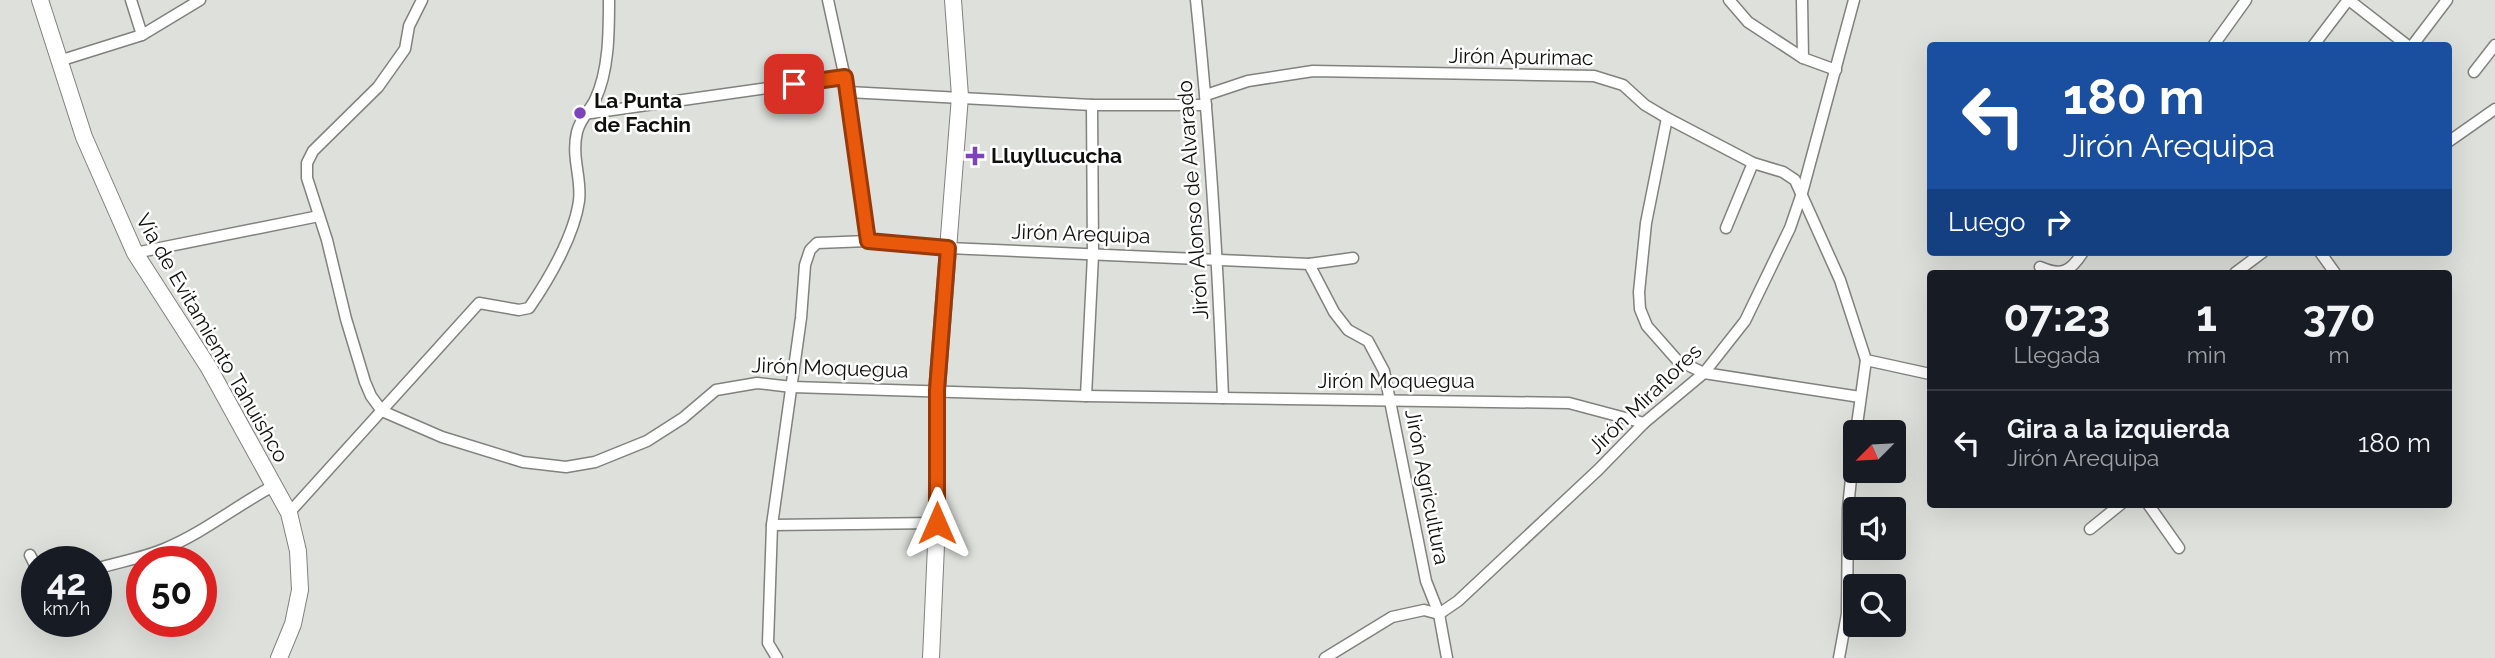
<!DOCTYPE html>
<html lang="es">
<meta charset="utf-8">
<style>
:root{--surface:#171b24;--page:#20242c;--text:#f1f3f6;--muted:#9ea1a6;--line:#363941}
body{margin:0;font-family:Raleway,sans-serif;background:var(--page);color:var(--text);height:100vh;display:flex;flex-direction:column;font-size:26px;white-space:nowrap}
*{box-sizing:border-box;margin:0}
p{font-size:23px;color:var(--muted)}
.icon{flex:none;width:38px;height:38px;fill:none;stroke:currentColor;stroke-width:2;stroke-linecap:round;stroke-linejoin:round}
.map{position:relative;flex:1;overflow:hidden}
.side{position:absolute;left:1927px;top:270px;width:525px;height:238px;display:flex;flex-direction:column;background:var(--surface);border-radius:7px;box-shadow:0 7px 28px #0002}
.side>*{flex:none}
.banner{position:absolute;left:1927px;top:42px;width:525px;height:214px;border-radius:7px;box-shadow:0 7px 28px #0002;background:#1a4fa0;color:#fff;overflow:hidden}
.needle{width:46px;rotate:246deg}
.buttons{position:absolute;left:1843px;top:420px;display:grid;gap:14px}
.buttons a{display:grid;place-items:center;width:63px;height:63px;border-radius:7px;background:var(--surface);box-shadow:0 7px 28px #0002;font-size:35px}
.speed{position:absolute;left:21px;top:546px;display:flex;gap:14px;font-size:35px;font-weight:700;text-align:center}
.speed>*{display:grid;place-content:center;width:91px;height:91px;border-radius:50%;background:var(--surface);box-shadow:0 7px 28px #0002;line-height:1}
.speed small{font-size:18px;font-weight:400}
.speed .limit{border:10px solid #d22;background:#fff;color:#111}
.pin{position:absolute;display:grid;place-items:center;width:60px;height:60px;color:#fff;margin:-30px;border-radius:14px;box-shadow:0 4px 10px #0006}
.me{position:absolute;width:77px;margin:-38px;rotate:0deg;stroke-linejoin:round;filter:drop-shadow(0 0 5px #0008)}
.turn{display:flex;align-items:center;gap:24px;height:147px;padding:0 21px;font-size:32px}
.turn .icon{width:91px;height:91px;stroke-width:2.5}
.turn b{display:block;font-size:49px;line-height:60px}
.then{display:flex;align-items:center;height:66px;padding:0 21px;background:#0003;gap:14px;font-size:26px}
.eta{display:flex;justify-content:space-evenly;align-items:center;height:119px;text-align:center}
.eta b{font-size:42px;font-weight:700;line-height:49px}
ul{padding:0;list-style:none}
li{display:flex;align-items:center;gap:21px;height:105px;padding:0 21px;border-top:2px solid var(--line)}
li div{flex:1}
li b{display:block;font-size:26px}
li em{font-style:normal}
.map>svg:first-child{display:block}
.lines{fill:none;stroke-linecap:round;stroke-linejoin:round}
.minor-casing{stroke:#81827e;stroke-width:13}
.secondary-casing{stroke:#81827e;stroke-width:18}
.minor{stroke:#fff;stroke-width:10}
.secondary{stroke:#fff;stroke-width:16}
.route-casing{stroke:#983908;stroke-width:18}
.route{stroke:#ea580c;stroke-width:12}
.poi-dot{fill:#7d43b9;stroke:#fff;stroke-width:2.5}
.labels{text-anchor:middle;stroke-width:5;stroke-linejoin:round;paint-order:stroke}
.street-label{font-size:21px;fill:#0f0f0e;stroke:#fff}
.poi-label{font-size:21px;font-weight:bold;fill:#0f0f0e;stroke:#fff;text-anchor:start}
</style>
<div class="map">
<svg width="2495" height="658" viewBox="0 0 2495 658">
<rect width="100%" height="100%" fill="#dee0dc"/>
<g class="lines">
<g class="minor-casing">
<g id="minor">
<polyline points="131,0 142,35"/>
<polyline points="422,0 409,26 405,49 378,87 313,151 307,163 307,178 327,240 346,319 365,382 371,396 382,411 442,437 523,462 566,467 595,462 647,441 683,418 716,390 757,383 792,387 1086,396 1569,403 1644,423"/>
<polyline points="828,0 848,92 868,241"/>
<path d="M1196,0C1210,133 1218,265 1223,398"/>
<polyline points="1729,0 1748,22 1803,58"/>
<polyline points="1802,0 1803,58 1836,70"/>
<polyline points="2349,0 2408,46"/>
<polyline points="2213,46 2246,0"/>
<polyline points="2313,46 2348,0"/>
<polyline points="2412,46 2447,0"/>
<polyline points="59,61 142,35 200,0"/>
<polyline points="2474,72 2495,45"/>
<polyline points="848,92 1092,105 1206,105"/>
<polyline points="1206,95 1248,81 1313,71 1594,76 1623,85 1645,105 1667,118 1753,163 1783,172 1795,180 1840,280 1866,360 1930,374"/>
<polyline points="584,114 845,77"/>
<polyline points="1667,118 1646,223 1639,292 1640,309 1647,326 1677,360 1704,373 1860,397"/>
<polyline points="2448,142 2495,109"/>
<polyline points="1726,228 1753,163"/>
<polyline points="2320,252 2335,273"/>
<polyline points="135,253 319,216"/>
<polyline points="1309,264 1334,312 1348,330 1368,341 1384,371 1426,581 1439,614 1447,658"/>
<path d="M2040,267C2062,277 2071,271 2083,252"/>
<polyline points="2235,273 2263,252"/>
<polyline points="1086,396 1093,255 1092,105"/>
<polyline points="1856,432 1866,360"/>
<polyline points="2148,504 2179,548"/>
<path d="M289,513L479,303L519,310L529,308C549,279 574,236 579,201C582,178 571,158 577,132C580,119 589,112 595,100C609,71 609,32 609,0"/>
<polyline points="772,525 937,523"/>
<polyline points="2090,529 2121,504"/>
<polyline points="30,555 37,569"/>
<path d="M96,569C118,562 143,558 164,549C203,533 236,506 273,486"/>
<polyline points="777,658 768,643 772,525 801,318 805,265 810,250 817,243 868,241 948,248 1309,264 1353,258"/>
<polyline points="1325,658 1392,617 1424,610 1439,614 1458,601 1598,470 1644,423 1704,373 1745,321 1790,228 1802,193 1854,0"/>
<polyline points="1839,658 1847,614 1848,508 1855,439"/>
</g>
</g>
<g class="secondary-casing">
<g id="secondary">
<polyline points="40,0 84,137 135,253 209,368 289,513 298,551 300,590 293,624 279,658"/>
<polyline points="931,658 937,523 937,390 960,96 953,0"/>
</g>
</g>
<use href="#minor" class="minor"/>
<use href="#secondary" class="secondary"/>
</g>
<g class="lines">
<g class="route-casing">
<polyline id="route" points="794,84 845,77 868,241 948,248 937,390 937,523"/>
</g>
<use href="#route" class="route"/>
</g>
<g class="poi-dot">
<circle cx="580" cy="113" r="7"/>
<path d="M971.5 145.5h7v7h7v7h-7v7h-7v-7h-7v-7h7z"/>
</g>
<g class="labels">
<g class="street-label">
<text transform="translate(1521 57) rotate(1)" y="7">Jirón Apurimac</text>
<text transform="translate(1193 200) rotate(-94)" y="7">Jirón Alonso de Alvarado</text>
<text transform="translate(1081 234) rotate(2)" y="7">Jirón Arequipa</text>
<text transform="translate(212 338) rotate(60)" y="7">Vía de Evitamiento Tahuishco</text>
<text transform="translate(830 368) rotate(2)" y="7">Jirón Moquegua</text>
<text x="1396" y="388">Jirón Moquegua</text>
<text transform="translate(1645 399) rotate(-44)" y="7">Jirón Miraflores</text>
<text transform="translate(1427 487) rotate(79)" y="7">Jirón Agricultura</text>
</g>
<g class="poi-label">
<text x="594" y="108">La Punta<tspan x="594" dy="24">de Fachin</tspan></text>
<text x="991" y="163">Lluyllucucha</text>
</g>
</g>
</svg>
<div class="buttons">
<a><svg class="needle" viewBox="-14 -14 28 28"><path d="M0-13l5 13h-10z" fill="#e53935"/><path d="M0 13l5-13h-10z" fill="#9ea1a6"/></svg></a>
<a><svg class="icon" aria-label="sound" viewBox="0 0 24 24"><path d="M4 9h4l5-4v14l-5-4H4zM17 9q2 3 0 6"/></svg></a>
<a><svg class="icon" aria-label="search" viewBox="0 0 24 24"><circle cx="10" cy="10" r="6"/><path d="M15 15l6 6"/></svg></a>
</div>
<div class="speed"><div>42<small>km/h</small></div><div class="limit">50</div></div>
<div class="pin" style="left:794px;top:84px;background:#d93025"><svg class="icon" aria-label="arrive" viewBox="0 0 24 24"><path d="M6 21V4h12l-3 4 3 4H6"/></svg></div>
<svg class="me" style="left:937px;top:523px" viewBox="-20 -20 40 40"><path d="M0-17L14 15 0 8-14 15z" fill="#ea580c" stroke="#fff" stroke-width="4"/></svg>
<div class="banner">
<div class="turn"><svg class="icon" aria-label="left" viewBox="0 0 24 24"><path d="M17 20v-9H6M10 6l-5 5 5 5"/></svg><div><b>180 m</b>Jirón Arequipa</div></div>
<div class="then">Luego<svg class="icon" aria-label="right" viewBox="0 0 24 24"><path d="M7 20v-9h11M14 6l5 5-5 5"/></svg></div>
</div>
<section class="side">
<div class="eta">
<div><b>07:23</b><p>Llegada</p></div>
<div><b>1</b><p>min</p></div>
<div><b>370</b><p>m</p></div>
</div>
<ul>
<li><svg class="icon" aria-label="left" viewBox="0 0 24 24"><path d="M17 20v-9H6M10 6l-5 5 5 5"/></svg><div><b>Gira a la izquierda</b><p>Jirón Arequipa</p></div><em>180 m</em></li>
</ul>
</section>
</div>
